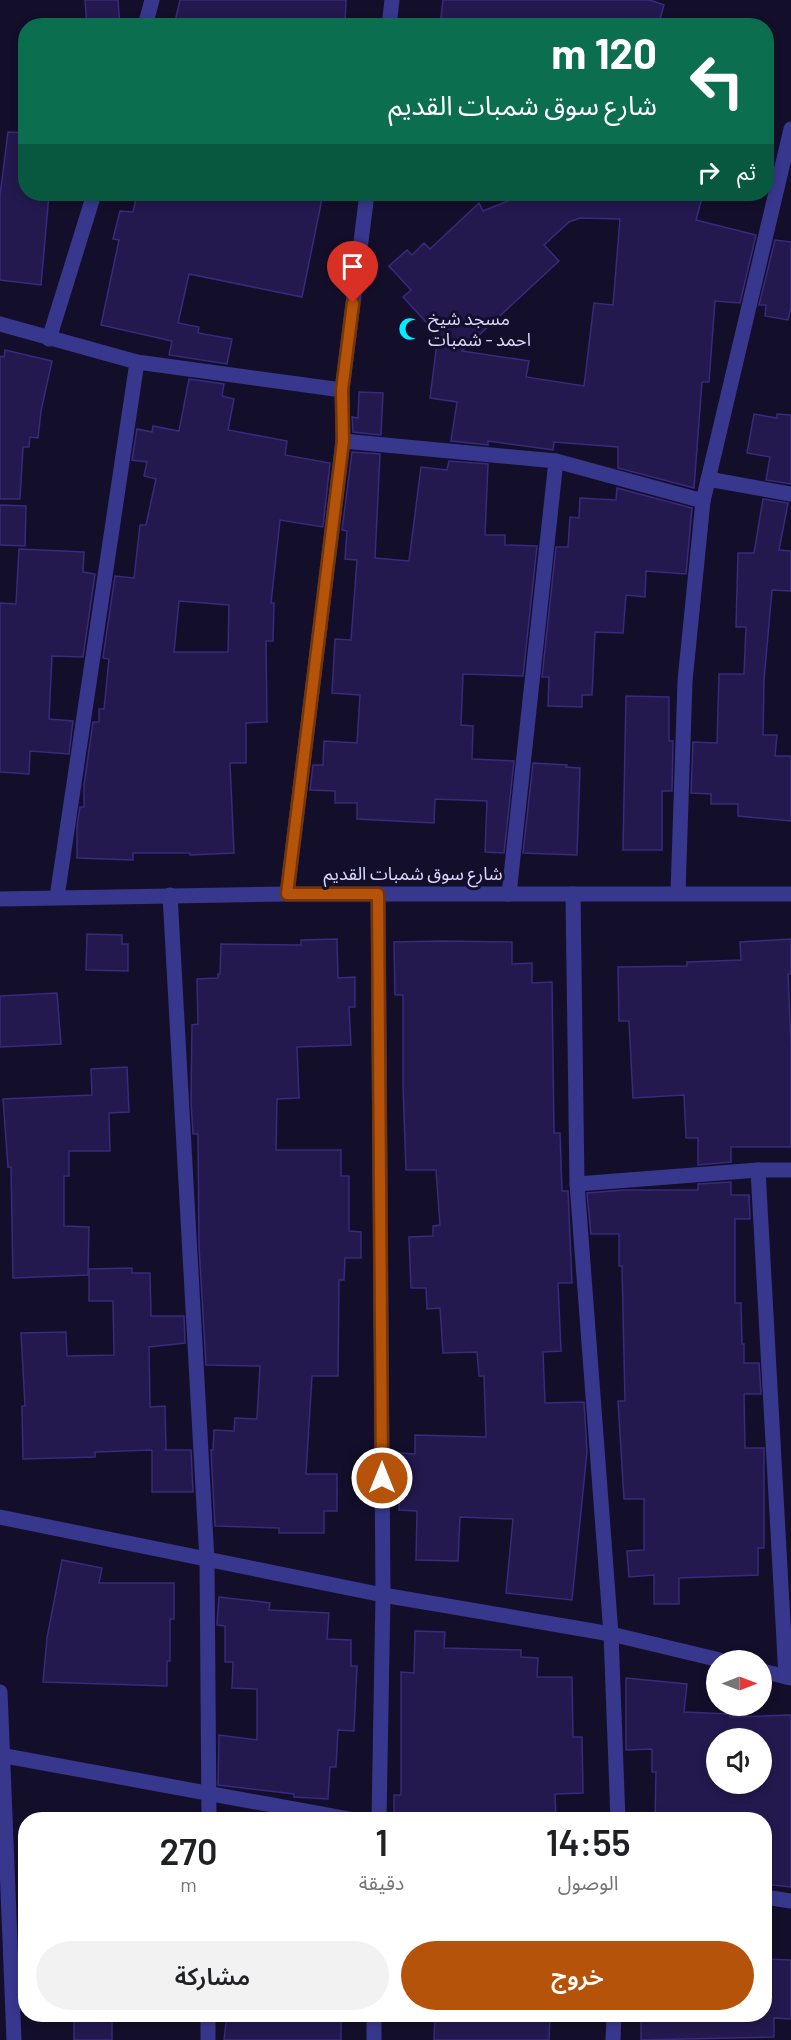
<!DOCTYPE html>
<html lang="ar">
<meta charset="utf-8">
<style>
:root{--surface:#fff;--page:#f2f2f2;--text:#202124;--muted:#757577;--accent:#b45309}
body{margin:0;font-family:Barlow,"Noto Sans Arabic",sans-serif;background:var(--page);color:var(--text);direction:rtl;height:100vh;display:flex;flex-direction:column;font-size:22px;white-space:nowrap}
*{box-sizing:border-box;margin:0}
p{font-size:20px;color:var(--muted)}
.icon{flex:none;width:33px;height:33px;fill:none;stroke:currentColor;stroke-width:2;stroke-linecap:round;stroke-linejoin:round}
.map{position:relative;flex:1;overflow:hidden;direction:ltr}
.drawer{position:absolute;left:18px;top:1812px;width:754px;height:210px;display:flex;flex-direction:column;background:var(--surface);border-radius:24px;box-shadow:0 3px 9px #0003;direction:rtl}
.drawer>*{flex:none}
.top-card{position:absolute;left:18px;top:18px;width:756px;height:183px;border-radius:24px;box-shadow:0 3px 9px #0003;direction:rtl;background:#0b6e4f;color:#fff;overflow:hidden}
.needle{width:39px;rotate:90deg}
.controls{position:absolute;left:706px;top:1650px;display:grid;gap:12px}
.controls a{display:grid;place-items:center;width:66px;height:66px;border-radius:50%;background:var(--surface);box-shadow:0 3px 9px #0003;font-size:30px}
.pin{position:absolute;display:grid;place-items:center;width:51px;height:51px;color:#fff;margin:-62px -26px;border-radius:50% 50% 50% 0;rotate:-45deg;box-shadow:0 0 6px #0007}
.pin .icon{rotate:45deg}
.me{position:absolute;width:66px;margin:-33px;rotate:0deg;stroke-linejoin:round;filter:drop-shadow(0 0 4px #0008)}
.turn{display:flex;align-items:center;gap:21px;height:126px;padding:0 18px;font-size:27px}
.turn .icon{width:78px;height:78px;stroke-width:2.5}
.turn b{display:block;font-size:42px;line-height:51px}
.then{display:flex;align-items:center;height:57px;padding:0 18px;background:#0003;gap:12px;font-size:22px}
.eta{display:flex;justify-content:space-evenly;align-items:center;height:102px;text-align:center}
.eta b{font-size:36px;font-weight:600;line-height:42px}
.action{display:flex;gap:12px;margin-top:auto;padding:12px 18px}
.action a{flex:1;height:69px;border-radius:36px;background:var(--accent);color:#fff;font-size:24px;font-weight:600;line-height:69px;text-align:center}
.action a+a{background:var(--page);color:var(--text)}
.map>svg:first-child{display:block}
.building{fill:#23194e;stroke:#382a7c;stroke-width:1.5;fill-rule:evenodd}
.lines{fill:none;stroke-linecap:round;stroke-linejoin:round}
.street{stroke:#38378e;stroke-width:15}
.route-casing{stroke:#753606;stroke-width:15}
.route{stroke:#b45309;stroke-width:10}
.labels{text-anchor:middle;stroke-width:6;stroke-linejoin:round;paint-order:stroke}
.poi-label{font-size:18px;fill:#ddd9ff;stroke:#130f2b;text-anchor:start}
.street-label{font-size:18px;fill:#ddd9ff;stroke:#130f2b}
</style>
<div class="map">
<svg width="791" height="2040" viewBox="0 0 791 2040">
<rect width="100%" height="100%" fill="#130f2b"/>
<g class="building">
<polygon points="85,0 118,0 120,26 87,26"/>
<polygon points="180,0 346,0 345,26 174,26"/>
<polygon points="443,0 650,0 664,5 658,26 440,26"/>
<polygon points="8,132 26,133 26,194 49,194 41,285 0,280 0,195"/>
<polygon points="137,194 323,194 302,297 189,274 178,323 199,327 198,333 232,339 227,364 169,355 172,341 101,325 119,240 113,239 120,211 133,212"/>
<path d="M525,194H703L696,220L756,235L740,303L715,301L709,382H702L694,488L618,468V447L554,442L553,450L488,441V445L451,441L457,402L430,398L438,335L403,297L411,290L389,266L407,250L412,255L424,243L430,249L479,203L483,211ZM580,218L620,219L613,305L594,303L584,386L526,377L529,361L462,351L559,261L544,245L569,222Z"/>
<polygon points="775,240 791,242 791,307 788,320 765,316 766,305 759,305"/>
<polygon points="5,350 52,361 41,411 38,438 30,437 29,447 23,447 20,499 0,499 0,356 4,357"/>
<path d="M189,379L224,384L222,396L234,399L228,430L287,441L285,455L330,463L323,527L280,520L271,603H274L273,641H266L267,722L246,723V763H230L234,853L190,855V853H133V860L77,858V826L80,807H84V785L93,722H99V709H104L109,659L103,658L115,576L134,578L140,525H146L156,479L144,476L147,462L132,460L137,429L152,432L153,426L179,431ZM179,601L229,605L228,652H174Z"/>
<polygon points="359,392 383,393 381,435 353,432 352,417 358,418"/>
<polygon points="754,414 777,418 777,414 791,415 791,484 766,480 770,457 747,453"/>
<polygon points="352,452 380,454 375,558 409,561 421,467 447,470 449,461 488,464 485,535 505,535 505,545 537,546 523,676 463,674 461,725 473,726 472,759 514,761 504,853 485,852 487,801 435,799 434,823 357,819 357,803 335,803 335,791 310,790 313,765 323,765 324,741 357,743 360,695 332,693 335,639 351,640 357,560 345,559 347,531 342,530"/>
<polygon points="617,488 692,508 686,574 646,571 645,597 626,595 623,633 595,632 592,695 582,695 582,707 548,706 549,677 542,677 556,547 568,547 570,517 579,518 580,498 616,500"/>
<polygon points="763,499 788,503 779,550 791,551 791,591 772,590 764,680 763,735 777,735 775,756 791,756 791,821 738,816 738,804 711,804 711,794 691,793 693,742 717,743 719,674 744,674 746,627 736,627 738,553 754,553"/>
<polygon points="0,505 26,506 25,546 0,545"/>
<polygon points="19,549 84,552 83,572 95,574 83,657 52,656 49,719 73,721 69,754 30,751 29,774 0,772 0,603 16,604"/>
<polygon points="626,696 669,697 669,741 673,741 672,791 662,791 662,850 623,850"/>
<polygon points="533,763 567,765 566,767 580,768 577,855 523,853"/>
<polygon points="87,934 122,935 122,944 128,944 128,971 86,970"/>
<polygon points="337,939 338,978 355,977 355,1007 349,1007 351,1045 297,1047 299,1098 277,1099 276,1150 341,1150 341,1176 349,1176 349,1231 361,1232 361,1258 345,1258 344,1280 339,1280 338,1376 312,1376 306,1474 337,1474 337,1511 324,1511 324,1533 279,1533 279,1528 215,1526 211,1450 213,1450 214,1430 234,1431 235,1418 257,1419 260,1366 206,1365 199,1246 198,1134 193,1134 191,1101 192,1025 198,1024 197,979 218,978 218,974 220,974 221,944 301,945 301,940"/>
<polygon points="791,939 791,974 788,974 791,1043 791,1147 731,1147 731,1162 698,1165 698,1138 686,1138 684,1095 633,1098 629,1021 619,1021 618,967 687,966 687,962 741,960 740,942"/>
<polygon points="442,941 512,942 512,964 532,963 532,983 552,982 554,1133 560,1133 562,1191 568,1191 572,1283 558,1283 561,1351 543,1352 545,1403 584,1402 587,1452 572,1600 506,1593 513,1519 460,1517 458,1561 416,1560 417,1511 399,1510 401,1453 415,1454 415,1435 486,1437 484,1376 479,1376 477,1352 443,1353 440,1308 427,1309 426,1288 411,1288 409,1237 433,1236 433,1226 440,1225 436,1170 406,1170 403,1086 403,995 395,995 394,942"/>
<polygon points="57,993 61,1044 0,1047 0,996"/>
<polygon points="127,1067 129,1112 109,1113 110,1151 69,1151 69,1176 64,1176 64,1226 89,1227 88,1275 13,1278 11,1167 8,1167 3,1099 92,1095 91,1069"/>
<polygon points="731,1182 731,1195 749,1195 750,1219 735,1219 735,1303 741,1303 742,1344 744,1344 744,1363 759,1363 761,1394 744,1394 745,1448 764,1448 764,1548 758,1548 758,1575 679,1578 679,1604 654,1604 654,1575 629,1577 627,1551 644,1550 644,1499 624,1499 618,1401 625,1401 622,1266 619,1266 619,1234 591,1234 587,1193 624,1190 698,1190 698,1184"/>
<polygon points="132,1268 132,1273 150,1273 151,1316 184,1316 185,1343 149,1347 150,1407 165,1406 166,1450 164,1450 191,1450 193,1492 152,1492 152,1450 95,1452 95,1457 23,1459 22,1406 25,1406 21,1333 66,1332 67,1356 114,1355 113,1301 89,1301 89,1269"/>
<polygon points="62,1560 102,1568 99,1583 174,1583 174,1619 170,1619 170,1661 167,1661 167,1686 43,1682 47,1638"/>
<polygon points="219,1597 270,1603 269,1610 329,1613 327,1639 351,1640 351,1666 357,1666 354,1731 338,1730 336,1767 330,1767 328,1799 294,1797 294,1794 218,1785 219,1735 257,1740 257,1689 232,1688 233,1662 225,1662 225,1626 217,1625"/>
<polygon points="415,1631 445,1632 444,1648 521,1650 521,1657 538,1658 537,1677 572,1677 573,1737 582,1737 583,1793 555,1794 556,1820 394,1820 394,1795 401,1795 401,1672 414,1673"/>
<path d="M626,1678L687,1684L684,1712L730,1714V1717L791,1715V1887L765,1884V1819L756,1818V1816L700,1815V1820H655L656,1772H652V1749L626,1750ZM717,1738H762V1784H717Z"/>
<polygon points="765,1959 791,1960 791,2019 774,2018 774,2037 641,2040 641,2014 765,2014"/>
<rect x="74" y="2014" width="38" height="26"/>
<polygon points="227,2014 341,2014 341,2040 224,2040"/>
<polygon points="435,2014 550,2014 549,2040 434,2040"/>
</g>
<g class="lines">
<g class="street">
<polyline points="145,26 152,0"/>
<polyline points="389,26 392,0"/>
<polyline points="0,324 137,362 342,390"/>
<polyline points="49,339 94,194"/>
<polyline points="343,441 556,461 703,501"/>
<polyline points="708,479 791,494"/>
<polyline points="678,893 685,681 703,501 791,129"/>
<polyline points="287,894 343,441 342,390 367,194"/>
<polyline points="378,894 383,1595 379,1820"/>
<polyline points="509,894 556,461"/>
<polyline points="573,894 577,1184 611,1634 618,1820"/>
<polyline points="170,895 207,1560 209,1820"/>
<polyline points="57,897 137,362"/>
<polyline points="0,899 287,894 791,894"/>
<polyline points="758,1170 786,1677"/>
<polyline points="577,1184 758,1170 791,1170"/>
<polyline points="0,1517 383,1595 611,1634 720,1660"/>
<polyline points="762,1671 791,1678"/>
<polyline points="0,1692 14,2040"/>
<polyline points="0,1755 354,1820"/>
<polyline points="765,1897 791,1901"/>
<polyline points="208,2040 208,2014"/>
<polyline points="374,2040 374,2014"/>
<polyline points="613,2040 614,2014"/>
</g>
</g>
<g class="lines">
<g class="route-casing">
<polyline id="route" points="353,303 342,390 343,441 287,894 378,894 382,1478"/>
</g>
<use href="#route" class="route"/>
</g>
<defs>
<g id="mosque-bare" transform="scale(1.8)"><path d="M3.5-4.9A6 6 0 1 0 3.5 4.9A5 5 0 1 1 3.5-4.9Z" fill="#05ebff" stroke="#130f2b" stroke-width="2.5" paint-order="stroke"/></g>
</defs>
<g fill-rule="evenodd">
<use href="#mosque-bare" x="410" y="329"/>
</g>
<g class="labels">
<g class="poi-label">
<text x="428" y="325">مسجد شيخ<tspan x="428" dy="21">احمد - شمبات</tspan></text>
</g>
<g class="street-label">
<text x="413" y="880">شارع سوق شمبات القديم</text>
</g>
</g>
</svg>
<div class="controls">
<a><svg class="needle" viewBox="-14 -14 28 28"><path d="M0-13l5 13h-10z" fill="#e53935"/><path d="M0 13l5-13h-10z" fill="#757577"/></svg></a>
<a><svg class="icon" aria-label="sound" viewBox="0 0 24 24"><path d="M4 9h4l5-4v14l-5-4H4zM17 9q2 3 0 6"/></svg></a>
</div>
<div class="pin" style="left:353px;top:303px;background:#d93025"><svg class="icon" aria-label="arrive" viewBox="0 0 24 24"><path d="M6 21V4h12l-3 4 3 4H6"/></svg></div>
<svg class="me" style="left:382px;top:1478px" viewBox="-20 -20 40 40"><circle r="17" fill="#b45309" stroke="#fff" stroke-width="3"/><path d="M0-11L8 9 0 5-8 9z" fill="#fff"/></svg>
<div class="top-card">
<div class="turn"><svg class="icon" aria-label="left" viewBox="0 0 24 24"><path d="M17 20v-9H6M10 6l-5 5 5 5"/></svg><div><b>120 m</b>شارع سوق شمبات القديم</div></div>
<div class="then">ثم<svg class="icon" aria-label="right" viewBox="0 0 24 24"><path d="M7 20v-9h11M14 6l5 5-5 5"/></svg></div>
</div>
<section class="drawer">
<div class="eta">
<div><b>14:55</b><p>الوصول</p></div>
<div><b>1</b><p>دقيقة</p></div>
<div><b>270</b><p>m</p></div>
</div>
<div class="action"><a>خروج</a><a>مشاركة</a></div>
</section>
</div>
